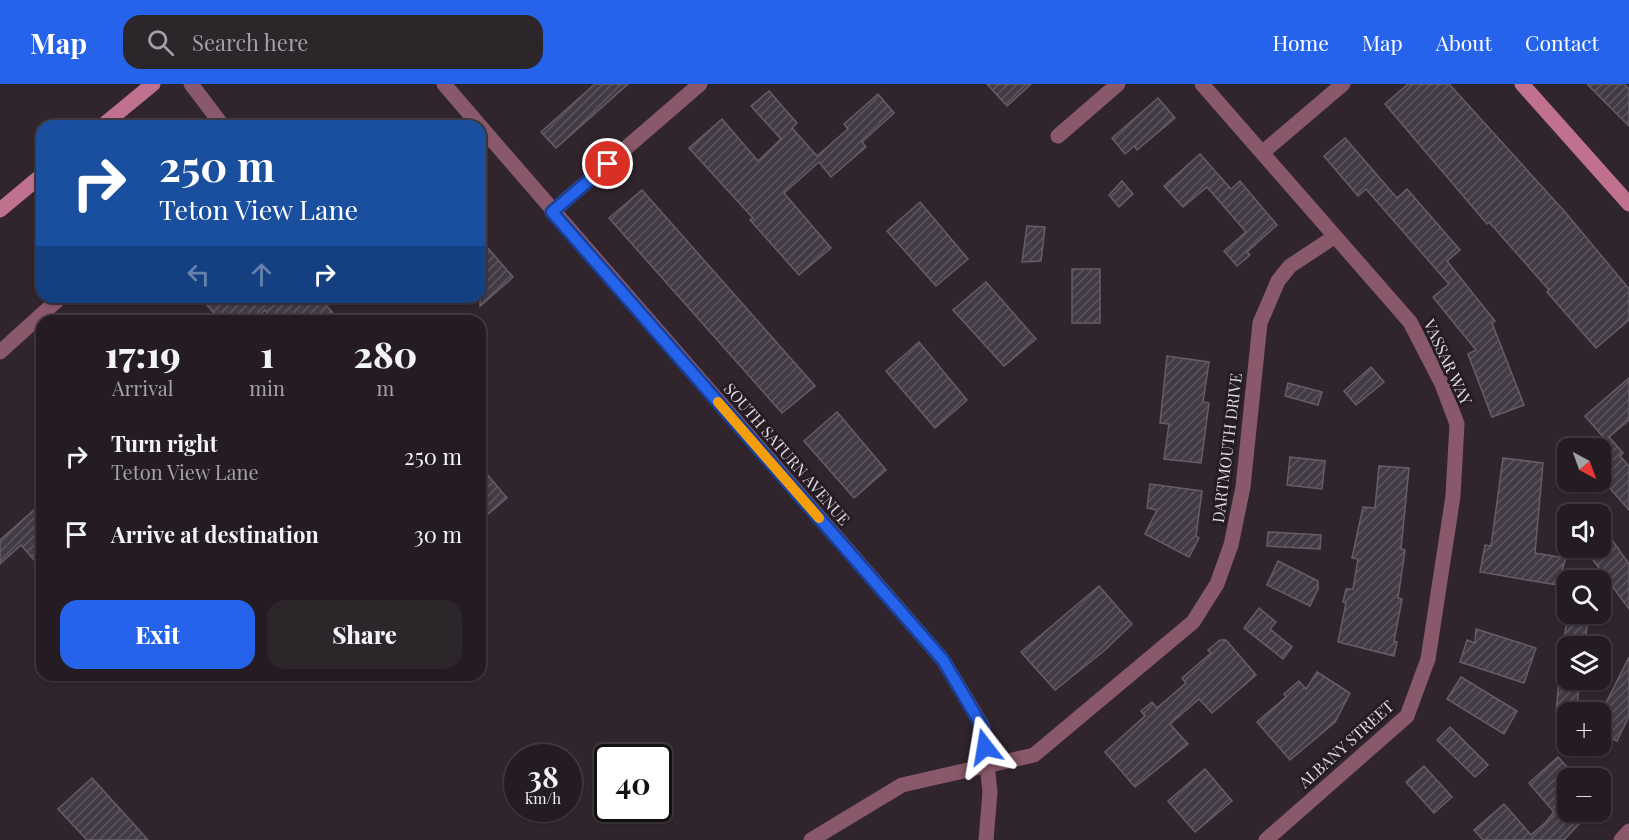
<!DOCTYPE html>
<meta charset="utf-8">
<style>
:root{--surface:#241c22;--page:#2c252a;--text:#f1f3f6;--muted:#a3a1a5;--line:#413a40;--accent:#2563eb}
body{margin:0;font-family:"Playfair Display",serif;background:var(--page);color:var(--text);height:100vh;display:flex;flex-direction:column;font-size:22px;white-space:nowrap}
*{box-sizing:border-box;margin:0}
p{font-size:20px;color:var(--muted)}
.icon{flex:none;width:33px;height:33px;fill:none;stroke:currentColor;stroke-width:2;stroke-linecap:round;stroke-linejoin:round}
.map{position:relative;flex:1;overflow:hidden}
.details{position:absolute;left:36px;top:231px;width:450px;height:366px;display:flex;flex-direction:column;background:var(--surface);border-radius:18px;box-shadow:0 2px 4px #0004,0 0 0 2px var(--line)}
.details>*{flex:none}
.banner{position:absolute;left:36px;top:36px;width:450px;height:183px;border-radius:18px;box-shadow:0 2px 4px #0004,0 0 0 2px var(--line);background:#1a4fa0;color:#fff;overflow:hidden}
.needle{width:39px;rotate:139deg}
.fabs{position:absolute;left:1557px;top:354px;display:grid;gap:12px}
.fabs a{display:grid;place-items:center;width:54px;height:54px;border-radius:12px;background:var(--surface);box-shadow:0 2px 4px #0004,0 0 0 2px var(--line);font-size:30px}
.speed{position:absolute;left:504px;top:660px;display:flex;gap:12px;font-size:30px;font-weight:700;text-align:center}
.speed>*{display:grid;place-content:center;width:78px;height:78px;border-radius:50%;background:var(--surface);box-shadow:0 2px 4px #0004,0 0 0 2px var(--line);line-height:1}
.speed small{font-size:15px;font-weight:400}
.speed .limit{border:3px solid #111;border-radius:9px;background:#fff;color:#111}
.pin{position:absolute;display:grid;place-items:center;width:51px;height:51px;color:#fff;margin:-26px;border:3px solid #fff;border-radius:50%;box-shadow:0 2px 6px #0007}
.me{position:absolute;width:66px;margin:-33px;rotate:346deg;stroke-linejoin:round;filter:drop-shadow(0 0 4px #0008)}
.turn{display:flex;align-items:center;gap:21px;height:126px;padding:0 24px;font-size:27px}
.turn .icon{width:78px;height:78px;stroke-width:2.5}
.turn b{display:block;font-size:42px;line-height:51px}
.lanes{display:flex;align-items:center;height:57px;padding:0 24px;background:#0003;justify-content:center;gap:30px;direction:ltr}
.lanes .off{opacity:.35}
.eta{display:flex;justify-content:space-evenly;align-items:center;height:102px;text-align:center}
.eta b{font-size:36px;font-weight:800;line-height:42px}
.action{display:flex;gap:12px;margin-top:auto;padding:12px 24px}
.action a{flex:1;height:69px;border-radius:18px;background:var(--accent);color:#fff;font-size:24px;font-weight:800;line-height:69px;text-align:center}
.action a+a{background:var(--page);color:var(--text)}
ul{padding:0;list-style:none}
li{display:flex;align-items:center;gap:18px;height:78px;padding:0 24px}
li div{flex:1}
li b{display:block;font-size:22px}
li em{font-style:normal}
header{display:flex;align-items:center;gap:36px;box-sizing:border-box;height:84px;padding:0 30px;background:var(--accent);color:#fff}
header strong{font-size:28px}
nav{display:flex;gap:33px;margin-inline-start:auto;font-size:21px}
.search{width:420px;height:54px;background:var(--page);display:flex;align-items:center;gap:15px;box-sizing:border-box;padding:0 21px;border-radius:18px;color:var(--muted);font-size:22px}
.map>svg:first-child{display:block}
.building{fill:url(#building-hatch);stroke:#665d68;stroke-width:1.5}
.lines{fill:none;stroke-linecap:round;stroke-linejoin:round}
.minor{stroke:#89586a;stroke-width:15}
.tertiary{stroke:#89586a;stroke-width:15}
.secondary{stroke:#bf718e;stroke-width:15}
.route-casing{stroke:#184099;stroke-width:15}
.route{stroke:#2563eb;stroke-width:10}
.slow{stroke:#f59e0b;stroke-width:10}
.labels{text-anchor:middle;stroke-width:6;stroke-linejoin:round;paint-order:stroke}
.street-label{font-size:16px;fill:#e3dce1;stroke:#261c23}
</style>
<header>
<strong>Map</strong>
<div class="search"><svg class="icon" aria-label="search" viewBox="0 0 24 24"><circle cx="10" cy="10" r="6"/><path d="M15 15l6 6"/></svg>Search here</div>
<nav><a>Home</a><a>Map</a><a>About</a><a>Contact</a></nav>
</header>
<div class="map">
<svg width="1629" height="756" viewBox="0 0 1629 756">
<defs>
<pattern id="building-hatch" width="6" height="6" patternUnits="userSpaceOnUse" patternTransform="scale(1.5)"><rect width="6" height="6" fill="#423a45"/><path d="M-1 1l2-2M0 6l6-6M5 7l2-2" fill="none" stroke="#5d5660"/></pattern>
</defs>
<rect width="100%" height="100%" fill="#30252d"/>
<g class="building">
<polygon points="595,0 628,0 556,64 541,48"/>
<polygon points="987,0 1031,0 1007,22"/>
<polygon points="1408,0 1449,0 1565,128 1629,205 1629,236 1596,264 1547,208 1549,206 1489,138 1487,140 1385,20"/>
<polygon points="1587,0 1624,0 1629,5 1629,42"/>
<polygon points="769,7 797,39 792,44 817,72 848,45 844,40 878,10 894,29 862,58 866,63 831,93 819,78 784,109 831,164 799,191 750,136 753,134 689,64 722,35 758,77 781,55 751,22"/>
<polygon points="1158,14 1175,34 1137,66 1134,62 1125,70 1112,54"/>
<polygon points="1345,54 1397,114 1407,105 1460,166 1447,177 1495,237 1492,239 1524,321 1492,333 1468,270 1476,266 1433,213 1449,200 1366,105 1358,112 1324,72"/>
<polygon points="1200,70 1231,105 1240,97 1277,141 1247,168 1250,171 1237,182 1224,167 1246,148 1207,103 1183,123 1164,102"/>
<polygon points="1122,97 1133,110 1119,123 1109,111"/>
<polygon points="642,106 815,302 782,329 609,134"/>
<polygon points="920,118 968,175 936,202 887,147"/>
<polygon points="1027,142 1045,143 1041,177 1022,178"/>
<polygon points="480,155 513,193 480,222"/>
<rect x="1072" y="185" width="28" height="54"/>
<polygon points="986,198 1036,255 1004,282 953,226"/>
<polygon points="200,213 319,213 340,237 274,237 265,226 253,237 221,237"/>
<polygon points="919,258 967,316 935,344 886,287"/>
<polygon points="1167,272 1209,278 1203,318 1209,319 1201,379 1164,375 1169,340 1160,339"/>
<polygon points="1371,283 1384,298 1356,321 1344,307"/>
<polygon points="1629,294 1629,336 1609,353 1623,369 1620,372 1629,382 1629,426 1600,393 1600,359 1605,355 1585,332"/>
<polygon points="1288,299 1322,308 1318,321 1285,312"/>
<polygon points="837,328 886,386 854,414 804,357"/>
<polygon points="1290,373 1325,377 1322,405 1287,401"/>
<polygon points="1503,374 1543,379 1535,469 1566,474 1557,501 1480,488 1485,461 1491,462"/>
<polygon points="480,382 507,414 480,437"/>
<polygon points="1379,382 1409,384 1401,465 1405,466 1398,514 1402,515 1394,557 1397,558 1394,572 1338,558 1346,519 1343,518 1346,505 1353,505 1358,475 1352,474 1363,423 1375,424"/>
<polygon points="1150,400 1202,407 1196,452 1199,454 1189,473 1145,450 1157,426 1147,424"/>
<polygon points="42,419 42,485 21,461 0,480 0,456"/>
<polygon points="1268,448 1321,451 1320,465 1267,462"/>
<polygon points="1610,453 1629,480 1629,525 1588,469 1600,464 1600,460"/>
<polygon points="1278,477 1318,497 1318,505 1310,522 1267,501"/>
<polygon points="1099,502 1132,540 1105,566 1055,606 1021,568"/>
<polygon points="1259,524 1276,538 1270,545 1292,563 1283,575 1244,544"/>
<polygon points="1568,530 1588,530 1585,562 1563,562"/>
<polygon points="1476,545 1536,564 1524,599 1460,578 1467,556 1475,559"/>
<polygon points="1220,556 1226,556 1256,591 1212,629 1199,615 1170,640 1188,660 1135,703 1105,668 1145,632 1141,627 1152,618 1157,624 1186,599 1182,594 1211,569 1208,566"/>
<polygon points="1629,573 1629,632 1617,657 1600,649 1600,631"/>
<polygon points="1317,588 1350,609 1335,638 1290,676 1257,638 1286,613 1284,610 1299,597 1306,605"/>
<polygon points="1461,593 1517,627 1504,650 1447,615"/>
<polygon points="1559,596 1580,596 1576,628 1556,628"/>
<polygon points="1450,643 1488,681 1475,693 1437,656"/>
<polygon points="1558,673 1577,694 1568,694 1568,728 1590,728 1564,756 1483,756 1474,746 1504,720 1531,751 1545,739 1554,728 1529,699"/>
<polygon points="1424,682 1452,713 1434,729 1406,698"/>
<polygon points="1205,685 1232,717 1195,748 1168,717"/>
<polygon points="92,694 148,756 87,756 58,725"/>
</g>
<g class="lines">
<g class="minor">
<polyline points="191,0 223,42"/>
<polyline points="1202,0 1410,238 1442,300 1457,340 1453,412 1428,575 1407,632 1266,756"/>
<polyline points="1058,52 1118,0"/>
<polyline points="1263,68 1343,0"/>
<polyline points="552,128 700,0"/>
<polyline points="0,268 61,213"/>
<polyline points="811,756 902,701 1034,671 1193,538 1217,500 1231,461 1243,403 1260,239 1278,197 1290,182 1334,153"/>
<polyline points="1621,756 1629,747"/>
</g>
<g class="tertiary">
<polyline points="444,0 480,42"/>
<polyline points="480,42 943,576 983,643 990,708 986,756"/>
</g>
<g class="secondary">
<polyline points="1522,0 1629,120"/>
<polyline points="102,42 153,0"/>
<polyline points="0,126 42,91"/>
</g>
</g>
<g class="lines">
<g class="route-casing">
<polyline id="route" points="608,80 552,128 943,576 983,644 985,663"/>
</g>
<use href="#route" class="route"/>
<polyline class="slow" points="718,318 819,434"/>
</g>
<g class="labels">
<g class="street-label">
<text transform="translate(1448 278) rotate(65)" y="6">VASSAR WAY</text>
<text transform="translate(1227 364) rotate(-83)" y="6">DARTMOUTH DRIVE</text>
<text transform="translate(787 370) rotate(49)" y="6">SOUTH SATURN AVENUE</text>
<text transform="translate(1346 660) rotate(-42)" y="6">ALBANY STREET</text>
</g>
</g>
</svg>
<div class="fabs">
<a><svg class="needle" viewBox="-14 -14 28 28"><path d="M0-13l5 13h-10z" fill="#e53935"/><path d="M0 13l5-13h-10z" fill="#a3a1a5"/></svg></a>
<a><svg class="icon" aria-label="sound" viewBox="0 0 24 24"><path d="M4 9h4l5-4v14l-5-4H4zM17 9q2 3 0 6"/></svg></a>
<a><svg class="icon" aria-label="search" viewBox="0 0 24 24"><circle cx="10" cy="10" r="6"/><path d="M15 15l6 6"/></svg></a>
<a><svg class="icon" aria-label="layers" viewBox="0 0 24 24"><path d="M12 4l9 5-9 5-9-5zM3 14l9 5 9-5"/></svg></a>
<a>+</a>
<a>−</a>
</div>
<div class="speed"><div>38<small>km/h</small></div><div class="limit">40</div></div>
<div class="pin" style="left:608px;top:80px;background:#d93025"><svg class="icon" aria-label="arrive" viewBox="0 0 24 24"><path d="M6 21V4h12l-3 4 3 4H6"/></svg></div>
<svg class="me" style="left:985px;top:663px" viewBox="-20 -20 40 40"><path d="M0-17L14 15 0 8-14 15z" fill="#2563eb" stroke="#fff" stroke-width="4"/></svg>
<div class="banner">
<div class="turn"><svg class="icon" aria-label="right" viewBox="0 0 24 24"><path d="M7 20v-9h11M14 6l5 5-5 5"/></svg><div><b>250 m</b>Teton View Lane</div></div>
<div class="lanes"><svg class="icon off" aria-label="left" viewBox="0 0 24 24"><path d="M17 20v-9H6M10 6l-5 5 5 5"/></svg><svg class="icon off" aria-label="ahead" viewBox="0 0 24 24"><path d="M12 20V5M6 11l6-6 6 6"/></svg><svg class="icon" aria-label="right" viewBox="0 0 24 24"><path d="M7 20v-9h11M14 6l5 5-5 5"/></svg></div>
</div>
<section class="details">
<div class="eta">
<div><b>17:19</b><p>Arrival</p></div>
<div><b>1</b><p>min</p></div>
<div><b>280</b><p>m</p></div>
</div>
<ul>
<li><svg class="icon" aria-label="right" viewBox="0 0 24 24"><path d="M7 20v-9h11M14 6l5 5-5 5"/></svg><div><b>Turn right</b><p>Teton View Lane</p></div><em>250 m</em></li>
<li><svg class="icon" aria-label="arrive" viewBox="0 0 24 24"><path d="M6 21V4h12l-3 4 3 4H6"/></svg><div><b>Arrive at destination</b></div><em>30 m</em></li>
</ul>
<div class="action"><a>Exit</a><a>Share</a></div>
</section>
</div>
